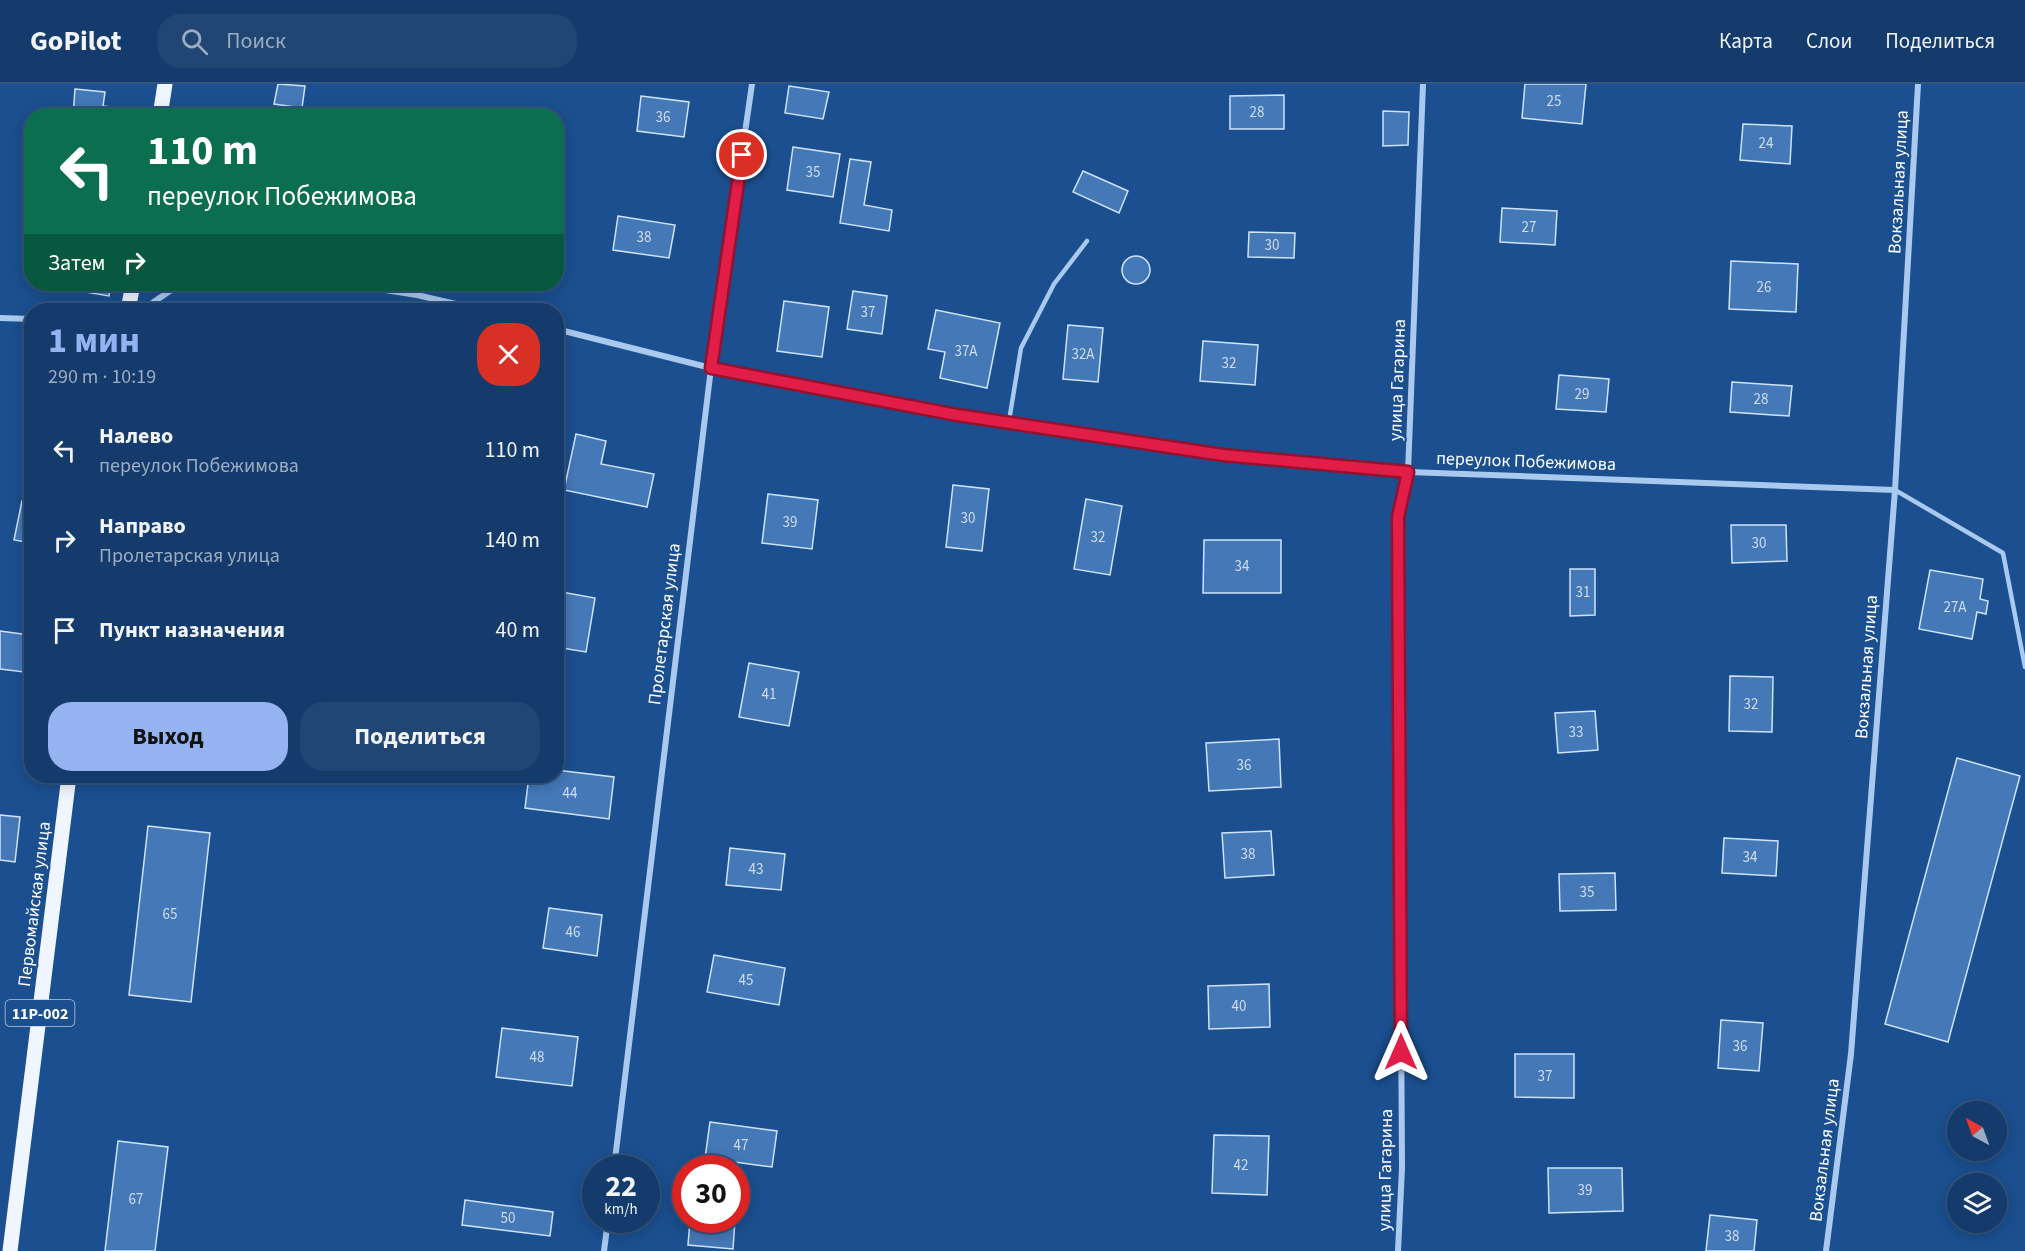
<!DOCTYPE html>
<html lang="ru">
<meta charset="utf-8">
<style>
:root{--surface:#143b6b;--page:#214673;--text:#f1f3f6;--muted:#9dadc1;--line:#33557e;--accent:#95b2f1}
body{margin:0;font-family:"Source Sans 3",sans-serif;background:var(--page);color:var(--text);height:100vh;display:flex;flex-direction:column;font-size:22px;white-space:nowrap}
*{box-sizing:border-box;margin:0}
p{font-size:20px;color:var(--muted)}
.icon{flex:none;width:33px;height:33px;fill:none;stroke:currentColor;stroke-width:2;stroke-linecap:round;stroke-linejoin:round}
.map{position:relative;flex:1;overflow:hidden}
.drawer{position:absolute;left:24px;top:219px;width:540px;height:480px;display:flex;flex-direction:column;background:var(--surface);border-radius:24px;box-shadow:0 3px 15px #0003,0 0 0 2px var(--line)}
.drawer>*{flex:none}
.guide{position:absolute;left:24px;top:24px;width:540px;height:183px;border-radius:24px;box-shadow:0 3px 15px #0003,0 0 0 2px var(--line);background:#0b6e4f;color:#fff;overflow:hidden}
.needle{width:39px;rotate:319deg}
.tools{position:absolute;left:1947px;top:1017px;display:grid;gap:12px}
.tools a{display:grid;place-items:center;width:60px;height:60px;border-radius:50%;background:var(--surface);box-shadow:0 3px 15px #0003,0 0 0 2px var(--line);font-size:30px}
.speed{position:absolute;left:582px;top:1071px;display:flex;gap:12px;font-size:30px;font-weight:700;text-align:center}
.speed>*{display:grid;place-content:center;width:78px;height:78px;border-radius:50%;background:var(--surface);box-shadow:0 3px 15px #0003,0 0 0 2px var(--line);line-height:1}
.speed small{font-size:15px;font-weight:400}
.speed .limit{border:9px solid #d22;background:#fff;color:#111}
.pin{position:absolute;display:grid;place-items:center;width:51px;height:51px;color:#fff;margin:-26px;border:3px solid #fff;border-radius:50%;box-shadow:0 2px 6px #0007}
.me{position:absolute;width:66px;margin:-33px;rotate:0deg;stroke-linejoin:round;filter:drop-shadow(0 0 4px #0008)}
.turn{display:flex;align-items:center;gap:21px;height:126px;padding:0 24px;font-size:27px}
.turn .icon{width:78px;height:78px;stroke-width:2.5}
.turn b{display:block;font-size:42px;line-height:51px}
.then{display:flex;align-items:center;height:57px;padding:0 24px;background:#0003;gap:12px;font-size:22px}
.round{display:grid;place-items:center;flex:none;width:63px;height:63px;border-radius:24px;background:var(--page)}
.headline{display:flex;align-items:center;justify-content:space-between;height:102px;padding:0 24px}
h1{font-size:36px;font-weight:700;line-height:45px;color:var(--accent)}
.action{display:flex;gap:12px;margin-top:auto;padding:12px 24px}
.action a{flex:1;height:69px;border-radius:24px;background:var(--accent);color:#111;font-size:24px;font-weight:700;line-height:69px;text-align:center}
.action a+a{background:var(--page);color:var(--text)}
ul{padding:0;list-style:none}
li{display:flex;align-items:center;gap:18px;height:90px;padding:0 24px}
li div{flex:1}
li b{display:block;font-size:22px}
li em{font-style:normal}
header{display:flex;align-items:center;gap:36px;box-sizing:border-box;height:84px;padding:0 30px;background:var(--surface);border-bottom:2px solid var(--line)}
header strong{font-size:28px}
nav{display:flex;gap:33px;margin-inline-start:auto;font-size:21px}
.search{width:420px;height:54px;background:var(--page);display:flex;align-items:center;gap:15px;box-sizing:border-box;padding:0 21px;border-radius:24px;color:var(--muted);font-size:22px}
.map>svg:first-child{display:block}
.building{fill:#4478b7;stroke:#cfe3fa;stroke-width:1.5}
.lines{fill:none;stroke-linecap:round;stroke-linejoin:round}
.lane{stroke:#a9c9ee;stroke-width:4.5}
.street{stroke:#a9c9ee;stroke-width:6}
.primary{stroke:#f0f6ff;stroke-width:15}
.route-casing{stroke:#92132f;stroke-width:15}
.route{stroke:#e11d48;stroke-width:10}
.labels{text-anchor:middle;stroke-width:4.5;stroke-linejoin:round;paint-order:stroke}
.number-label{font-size:15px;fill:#d0dded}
.shield{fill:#1b4f8f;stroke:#bbcadd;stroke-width:1.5}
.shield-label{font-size:16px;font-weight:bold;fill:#fff}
.street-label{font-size:18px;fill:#fff;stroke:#1b4f8f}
</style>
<header>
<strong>GoPilot</strong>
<div class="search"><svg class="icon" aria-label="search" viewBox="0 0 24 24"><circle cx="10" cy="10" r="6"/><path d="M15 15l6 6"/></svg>Поиск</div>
<nav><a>Карта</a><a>Слои</a><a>Поделиться</a></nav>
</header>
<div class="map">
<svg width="2025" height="1167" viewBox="0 0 2025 1167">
<rect width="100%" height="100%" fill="#1b4f8f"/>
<g class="building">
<polygon points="278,0 305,2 302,24 274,20"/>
<polygon points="1525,0 1586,0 1582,40 1522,34"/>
<polygon points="789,2 829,8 823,35 785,29"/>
<polygon points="75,5 105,8 103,22 127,25 126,32 73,32"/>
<polygon points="1284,11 1284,45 1230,45 1230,12"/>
<polygon points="641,12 689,18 684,53 637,47"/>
<polygon points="1383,27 1409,28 1408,61 1383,62"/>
<polygon points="1743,40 1792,42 1790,80 1740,76"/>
<polygon points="793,63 840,70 833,113 787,106"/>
<polygon points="850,75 871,78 864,121 892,126 889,147 840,139"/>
<polygon points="1083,87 1128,107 1119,129 1073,108"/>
<polygon points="1502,124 1557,127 1555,161 1500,158"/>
<polygon points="618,132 675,141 669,174 613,166"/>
<polygon points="1249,148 1295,149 1294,174 1248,173"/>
<circle cx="1136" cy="186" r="14"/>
<polygon points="1731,177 1798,180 1796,228 1729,225"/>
<polygon points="50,200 111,200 109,212 49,202"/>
<polygon points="853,207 887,212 882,250 847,245"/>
<polygon points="784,217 829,223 822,273 777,267"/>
<polygon points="936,226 1000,239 987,304 940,294 945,268 928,265"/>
<polygon points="1068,241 1103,244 1098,298 1063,295"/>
<polygon points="1203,257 1258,261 1255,301 1200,297"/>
<polygon points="1559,291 1609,295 1606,328 1556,325"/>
<polygon points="1732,298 1792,302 1789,332 1730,328"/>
<polygon points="576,350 606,357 601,380 654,390 647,423 564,406"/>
<polygon points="953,401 989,405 982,467 946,463"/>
<polygon points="768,410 818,416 812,465 762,459"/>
<polygon points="1086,415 1122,422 1110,491 1074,485"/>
<polygon points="22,417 32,419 32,459 14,456"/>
<polygon points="1731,441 1786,441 1787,477 1732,479"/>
<polygon points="1204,456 1281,456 1281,509 1203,509"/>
<polygon points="1570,485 1595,485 1595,531 1570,532"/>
<polygon points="1930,486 1983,495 1980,515 1988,517 1986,530 1977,528 1972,555 1919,545"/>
<polygon points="556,507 595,514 586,568 556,563"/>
<polygon points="0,547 29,551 24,588 0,585"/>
<polygon points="749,579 799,588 789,642 739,633"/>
<polygon points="1730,592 1773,593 1772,648 1729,647"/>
<polygon points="1595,627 1598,666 1558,669 1555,629"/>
<polygon points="1279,655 1281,703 1209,707 1206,659"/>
<polygon points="1957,674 2020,692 1948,958 1885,940"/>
<polygon points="556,686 614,693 609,735 525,724 529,692 556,692"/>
<polygon points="0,731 20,733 15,778 0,776"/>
<polygon points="148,742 210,749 191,918 129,911"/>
<polygon points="1271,747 1274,791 1225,794 1222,749"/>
<polygon points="1724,754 1778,757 1776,792 1722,789"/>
<polygon points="730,764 785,770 781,806 726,801"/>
<polygon points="1615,789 1616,826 1560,827 1559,790"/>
<polygon points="549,824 602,831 597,872 543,864"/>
<polygon points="714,871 785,884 779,921 707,908"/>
<polygon points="1269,900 1270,943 1209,945 1208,902"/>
<polygon points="1721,936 1763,939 1759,987 1718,984"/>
<polygon points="502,944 578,953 572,1002 496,993"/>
<polygon points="1515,970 1574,970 1574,1014 1515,1013"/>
<polygon points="710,1038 777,1047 772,1083 705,1074"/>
<polygon points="1214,1051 1269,1052 1267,1111 1212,1109"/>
<polygon points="118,1057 168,1063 155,1167 105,1167"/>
<polygon points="1548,1084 1622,1084 1623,1127 1549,1129"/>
<polygon points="465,1116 553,1128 550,1152 462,1141"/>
<polygon points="1710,1131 1757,1136 1754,1167 1706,1167"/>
<polygon points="690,1136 735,1136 733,1165 688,1161"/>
</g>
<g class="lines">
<g class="lane">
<polyline points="1009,337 1021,264 1054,200 1087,157"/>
<polyline points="1895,406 2003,469 2025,583"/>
</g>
<g class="street">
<polyline points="347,200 417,211 481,226"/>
<polyline points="142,226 180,200"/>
<polyline points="0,234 32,235"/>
<polyline points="556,245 711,284 957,331 1223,371 1408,388 1895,406"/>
<polyline points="614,1084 711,284 752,0"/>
<polyline points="604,1167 608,1136"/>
<polyline points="1398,1167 1402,1084 1398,433 1408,388 1423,0"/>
<polyline points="1826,1167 1851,970 1895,406 1918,0"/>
</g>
<g class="primary">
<polyline points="160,32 165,0"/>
<polyline points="128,226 133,200"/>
<polyline points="10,1167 69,692"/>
</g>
</g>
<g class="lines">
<g class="route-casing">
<polyline id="route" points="742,71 711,284 957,331 1223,371 1408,388 1398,433 1401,968"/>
</g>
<use href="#route" class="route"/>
</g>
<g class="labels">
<g class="number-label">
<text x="1554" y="22">25</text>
<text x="1257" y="33">28</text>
<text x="663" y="38">36</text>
<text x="1766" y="64">24</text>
<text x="813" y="93">35</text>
<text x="1529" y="148">27</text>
<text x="644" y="158">38</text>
<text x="1272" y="166">30</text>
<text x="1764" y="208">26</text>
<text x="868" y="233">37</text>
<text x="966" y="272">37А</text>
<text x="1083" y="275">32А</text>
<text x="1229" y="284">32</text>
<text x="1582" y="315">29</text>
<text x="1761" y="320">28</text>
<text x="968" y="439">30</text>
<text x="790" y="443">39</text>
<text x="1098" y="458">32</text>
<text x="1759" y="464">30</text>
<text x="1242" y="487">34</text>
<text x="1583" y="513">31</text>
<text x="1955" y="528">27А</text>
<text x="769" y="615">41</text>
<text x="1751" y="625">32</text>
<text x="1576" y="653">33</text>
<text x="1244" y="686">36</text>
<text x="570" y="714">44</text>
<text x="1248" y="775">38</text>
<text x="1750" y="778">34</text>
<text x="756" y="790">43</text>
<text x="1587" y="813">35</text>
<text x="170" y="835">65</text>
<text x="573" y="853">46</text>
<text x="746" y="901">45</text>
<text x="1239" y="927">40</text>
<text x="1740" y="967">36</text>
<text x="537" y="978">48</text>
<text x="1545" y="997">37</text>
<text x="741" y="1066">47</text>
<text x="1241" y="1086">42</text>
<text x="1585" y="1111">39</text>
<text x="136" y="1120">67</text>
<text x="508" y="1139">50</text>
<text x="1732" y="1157">38</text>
</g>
<rect class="shield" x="5.5" y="916" width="69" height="26" rx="4.5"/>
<g class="shield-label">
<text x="40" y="935">11Р-002</text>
</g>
<g class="street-label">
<text transform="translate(1898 98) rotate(-87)" y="6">Вокзальная улица</text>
<text transform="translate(1397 296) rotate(-88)" y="6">улица Гагарина</text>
<text transform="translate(1526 377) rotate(2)" y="6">переулок Побежимова</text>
<text transform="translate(664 540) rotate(-83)" y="6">Пролетарская улица</text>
<text transform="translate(1866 583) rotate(-86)" y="6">Вокзальная улица</text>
<text transform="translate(34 820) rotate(-83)" y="6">Первомайская улица</text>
<text transform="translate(1824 1066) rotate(-83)" y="6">Вокзальная улица</text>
<text transform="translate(1385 1086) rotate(-89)" y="6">улица Гагарина</text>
</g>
</g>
</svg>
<div class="tools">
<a><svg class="needle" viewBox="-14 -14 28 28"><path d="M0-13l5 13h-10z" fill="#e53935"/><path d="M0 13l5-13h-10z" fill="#9dadc1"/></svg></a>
<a><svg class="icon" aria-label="layers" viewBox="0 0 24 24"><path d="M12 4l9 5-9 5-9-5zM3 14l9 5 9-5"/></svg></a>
</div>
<div class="speed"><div>22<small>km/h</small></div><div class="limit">30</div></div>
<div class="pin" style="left:742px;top:71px;background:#d93025"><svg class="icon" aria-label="arrive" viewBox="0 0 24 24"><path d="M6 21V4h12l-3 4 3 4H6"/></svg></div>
<svg class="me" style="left:1401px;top:968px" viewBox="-20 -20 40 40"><path d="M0-17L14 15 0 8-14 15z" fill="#e11d48" stroke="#fff" stroke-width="4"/></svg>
<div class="guide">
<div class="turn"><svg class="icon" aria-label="left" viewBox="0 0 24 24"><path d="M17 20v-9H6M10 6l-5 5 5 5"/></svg><div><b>110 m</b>переулок Побежимова</div></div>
<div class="then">Затем<svg class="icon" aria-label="right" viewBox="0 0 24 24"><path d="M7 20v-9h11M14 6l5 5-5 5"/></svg></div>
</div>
<section class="drawer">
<div class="headline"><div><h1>1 мин</h1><p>290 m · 10:19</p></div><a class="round" style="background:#d93025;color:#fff"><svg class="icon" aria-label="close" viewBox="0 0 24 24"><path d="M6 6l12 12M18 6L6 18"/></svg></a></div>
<ul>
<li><svg class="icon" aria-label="left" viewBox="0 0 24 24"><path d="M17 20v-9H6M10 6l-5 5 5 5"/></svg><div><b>Налево</b><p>переулок Побежимова</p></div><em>110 m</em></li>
<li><svg class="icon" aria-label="right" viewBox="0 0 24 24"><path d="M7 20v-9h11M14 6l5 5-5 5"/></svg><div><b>Направо</b><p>Пролетарская улица</p></div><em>140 m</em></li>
<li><svg class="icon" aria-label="arrive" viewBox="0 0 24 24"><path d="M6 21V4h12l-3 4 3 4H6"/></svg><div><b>Пункт назначения</b></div><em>40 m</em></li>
</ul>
<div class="action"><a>Выход</a><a>Поделиться</a></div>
</section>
</div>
